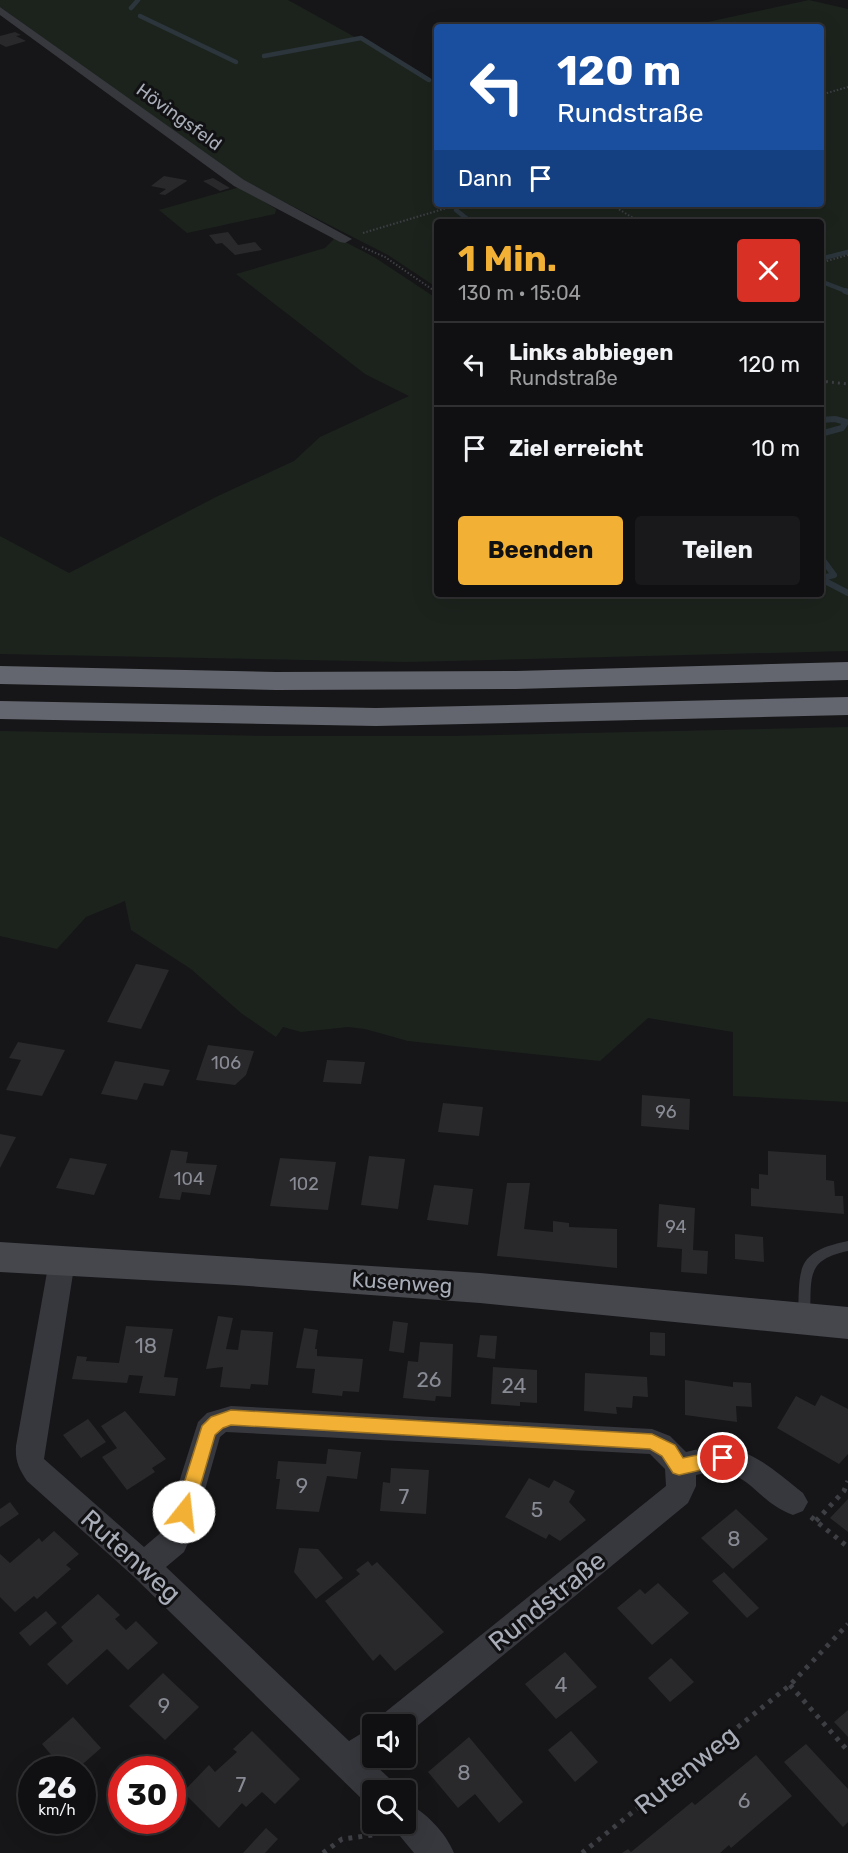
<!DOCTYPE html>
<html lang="de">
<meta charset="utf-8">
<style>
:root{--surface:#101012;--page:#19191b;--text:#f1f3f6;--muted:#9c9d9f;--line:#303032;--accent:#f2b134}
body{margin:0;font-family:Rubik,sans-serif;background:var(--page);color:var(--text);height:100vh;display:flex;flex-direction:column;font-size:22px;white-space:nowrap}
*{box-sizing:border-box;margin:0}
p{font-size:20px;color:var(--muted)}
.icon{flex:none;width:33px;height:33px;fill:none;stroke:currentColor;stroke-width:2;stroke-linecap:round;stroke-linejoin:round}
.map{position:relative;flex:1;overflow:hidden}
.panel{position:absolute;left:434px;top:219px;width:390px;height:378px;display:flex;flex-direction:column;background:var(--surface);border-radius:6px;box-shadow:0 6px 24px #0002,0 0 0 2px var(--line)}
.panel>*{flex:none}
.banner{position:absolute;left:434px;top:24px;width:390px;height:183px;border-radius:6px;box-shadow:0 6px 24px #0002,0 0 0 2px var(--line);background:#1a4fa0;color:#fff;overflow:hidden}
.fabs{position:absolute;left:362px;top:1714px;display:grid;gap:12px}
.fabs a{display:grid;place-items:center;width:54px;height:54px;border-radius:6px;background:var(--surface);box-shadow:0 6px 24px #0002,0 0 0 2px var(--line);font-size:30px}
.speed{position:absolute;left:18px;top:1756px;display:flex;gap:12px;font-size:30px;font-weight:700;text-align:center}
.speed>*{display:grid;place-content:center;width:78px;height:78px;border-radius:50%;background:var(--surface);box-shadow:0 6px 24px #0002,0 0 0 2px var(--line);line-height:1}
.speed small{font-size:15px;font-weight:400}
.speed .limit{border:9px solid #d22;background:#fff;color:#111}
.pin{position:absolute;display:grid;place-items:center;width:51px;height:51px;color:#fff;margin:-26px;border:3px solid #fff;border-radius:50%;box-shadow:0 2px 6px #0007}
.me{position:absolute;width:66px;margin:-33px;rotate:16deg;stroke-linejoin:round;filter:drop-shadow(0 0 4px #0008)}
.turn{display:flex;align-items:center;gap:21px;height:126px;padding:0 24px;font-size:27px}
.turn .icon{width:78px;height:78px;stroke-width:2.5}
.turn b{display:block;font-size:42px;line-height:51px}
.then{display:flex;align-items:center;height:57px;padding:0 24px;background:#0003;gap:12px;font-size:22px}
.round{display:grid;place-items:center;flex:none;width:63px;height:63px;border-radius:6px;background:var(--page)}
.summary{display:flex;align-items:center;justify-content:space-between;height:102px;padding:0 24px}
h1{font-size:36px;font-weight:700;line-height:45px;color:var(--accent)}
.button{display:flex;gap:12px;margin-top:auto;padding:12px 24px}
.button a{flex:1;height:69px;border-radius:6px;background:var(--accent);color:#111;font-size:24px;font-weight:700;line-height:69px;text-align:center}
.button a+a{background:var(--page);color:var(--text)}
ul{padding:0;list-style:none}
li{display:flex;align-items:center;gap:18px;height:84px;padding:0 24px;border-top:2px solid var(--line)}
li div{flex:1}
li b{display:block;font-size:22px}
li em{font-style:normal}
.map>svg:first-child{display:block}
.green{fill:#1c231d}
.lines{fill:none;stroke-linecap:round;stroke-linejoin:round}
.stream-far1{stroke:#2c353c;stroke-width:4.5}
.stream{stroke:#2c353c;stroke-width:6}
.building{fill:#29292c}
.path-far2{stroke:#3d3f44;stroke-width:2;stroke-dasharray:1.5 2;stroke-linecap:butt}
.path-far1{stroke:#3d3f44;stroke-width:3;stroke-dasharray:2 4;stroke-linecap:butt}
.path{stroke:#3d3f44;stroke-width:5;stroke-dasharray:4 6;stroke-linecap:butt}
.lane{fill:#37383d;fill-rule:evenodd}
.street{fill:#37383d;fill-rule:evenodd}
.secondary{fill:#45474d;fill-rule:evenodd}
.highway{fill:#63666e;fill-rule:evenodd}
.route{fill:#f2b134;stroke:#9d7322;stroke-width:1.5}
.labels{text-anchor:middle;stroke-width:6;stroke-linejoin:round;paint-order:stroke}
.far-street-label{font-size:18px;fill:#a8adb8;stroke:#111113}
.number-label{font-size:18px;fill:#888b94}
.street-label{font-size:21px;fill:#a8adb8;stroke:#111113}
.near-number-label{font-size:21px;fill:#888b94}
.near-street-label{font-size:26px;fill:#a8adb8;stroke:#111113}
</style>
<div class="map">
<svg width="848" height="1853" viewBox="0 0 848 1853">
<rect width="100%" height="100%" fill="#161618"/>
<g class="green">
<polygon points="0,0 288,0 436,82 436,204 820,204 820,27 685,27 809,0 848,9 848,651 408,662 0,654 0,536 69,573 218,496 294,461 320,437 409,396 365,374 236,274 325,248 334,239 328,233 374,257 436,298 436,594 820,594 820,222 436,222 436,287 388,255 245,182 0,7"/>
<polygon points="240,187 276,209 275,214 187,233 159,210"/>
<polygon points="848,727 848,1102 733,1096 733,1032 648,1018 600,1061 408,1041 365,1029 348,1027 301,1032 283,1027 276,1037 241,1013 191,969 131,930 125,901 86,917 57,949 0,936 0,731 271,736 452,736"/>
</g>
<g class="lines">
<g class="stream-far1">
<polyline points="131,8 138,0"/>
<polyline points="140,16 236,62"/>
<polyline points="264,56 361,38 429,80"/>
<polyline points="456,210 471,222"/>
<polyline points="656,221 674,222"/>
<polyline points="820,259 848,252"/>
<polyline points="820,281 848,292"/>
</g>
<g class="stream">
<polyline points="845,291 848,292"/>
<polyline points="820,420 835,419 846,422 842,428 820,434"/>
<polyline points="820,556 834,575 826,577 825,581 848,593"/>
</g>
</g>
<g class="building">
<polygon points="15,32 21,35 16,36 26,41 6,47 0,44 0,36"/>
<polygon points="164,176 186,180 187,181 165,195 159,194 166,189 151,186"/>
<polygon points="213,178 230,188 220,191 203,181"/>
<polygon points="228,232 238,245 255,242 262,250 235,255 222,243 216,244 209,235"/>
<polygon points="136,964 169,970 141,1029 107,1022"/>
<polygon points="18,1042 65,1050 42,1096 6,1090 21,1060 9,1058"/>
<polygon points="208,1045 254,1051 246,1075 235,1085 196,1080"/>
<polygon points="327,1060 365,1062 361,1084 323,1082"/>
<polygon points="115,1061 170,1070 163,1086 144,1083 137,1100 101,1094"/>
<polygon points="642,1095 690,1099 689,1130 641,1126"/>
<polygon points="443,1103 483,1107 479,1136 438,1132"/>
<polygon points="0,1134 16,1137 0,1168"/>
<polygon points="171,1150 188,1152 186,1163 217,1165 210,1195 182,1192 180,1200 159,1198"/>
<polygon points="768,1151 826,1155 826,1180 834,1181 835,1196 843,1196 844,1214 751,1206 751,1188 759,1189 759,1174 768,1175"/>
<polygon points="369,1156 405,1159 398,1209 361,1205"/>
<polygon points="70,1158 107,1164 94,1195 56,1188"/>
<polygon points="280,1158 336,1162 328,1210 270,1206"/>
<polygon points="507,1183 530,1183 524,1229 553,1232 553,1221 569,1223 569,1227 617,1229 617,1268 497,1256"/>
<polygon points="434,1185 473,1189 468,1225 427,1220"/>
<polygon points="659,1204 695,1208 693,1250 708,1251 707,1274 681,1272 682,1249 657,1247"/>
<polygon points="735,1234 763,1237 764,1262 735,1259"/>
<polygon points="218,1316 233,1318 226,1349 238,1350 241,1330 273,1332 268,1385 251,1384 250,1389 220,1387 223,1367 206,1369"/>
<polygon points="393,1321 408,1323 404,1353 389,1351"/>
<polygon points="126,1326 173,1329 164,1377 178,1378 175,1396 139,1393 143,1376 129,1375 127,1383 72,1379 77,1356 87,1357 86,1361 119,1363"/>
<polygon points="304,1328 318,1330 315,1349 317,1349 317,1356 363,1359 359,1392 343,1391 342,1396 312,1393 315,1369 296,1368"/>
<polygon points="650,1332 665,1333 665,1356 650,1355"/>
<polygon points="480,1335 497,1336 495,1359 477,1357"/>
<polygon points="420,1342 453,1344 451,1397 436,1396 435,1401 403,1398 408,1361 418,1362"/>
<polygon points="493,1367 537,1370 537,1403 520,1402 520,1406 491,1404"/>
<polygon points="585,1373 647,1377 648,1397 633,1396 632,1408 616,1407 617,1414 584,1411"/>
<polygon points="685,1380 733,1387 733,1382 751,1383 752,1407 736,1406 737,1422 685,1415"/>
<polygon points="821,1395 848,1409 848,1454 839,1464 777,1428 796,1396 815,1406"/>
<polygon points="125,1411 166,1459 152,1468 155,1472 127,1490 102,1457 117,1448 101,1426"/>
<polygon points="88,1419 106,1442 81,1458 63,1435"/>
<polygon points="328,1449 361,1452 357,1479 327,1476 319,1512 276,1509 280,1479 276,1479 278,1461 326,1464"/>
<polygon points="391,1468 429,1470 426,1514 380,1511 383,1482 390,1483"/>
<polygon points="529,1478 549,1488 554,1480 575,1491 569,1502 586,1520 560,1541 549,1534 546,1539 505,1517"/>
<polygon points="848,1499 848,1532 830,1518"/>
<polygon points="10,1502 19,1514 0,1527 0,1509"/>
<polygon points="736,1509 768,1539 733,1569 701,1538"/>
<polygon points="54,1531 79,1554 66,1565 71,1569 37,1599 34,1596 15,1612 0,1597 0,1554 10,1563 39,1538 42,1542"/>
<polygon points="299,1548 318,1549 343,1578 316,1599 294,1572"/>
<polygon points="368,1561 372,1566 377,1562 444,1632 395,1671 380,1654 373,1661 325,1601 360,1574 356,1570"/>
<polygon points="724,1572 759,1608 747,1618 712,1581"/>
<polygon points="658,1583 689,1613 652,1645 617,1608 640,1589 645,1594"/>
<polygon points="98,1594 120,1615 115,1619 126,1630 136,1621 158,1643 128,1670 107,1649 67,1685 47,1664 73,1641 61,1627"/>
<polygon points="46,1611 57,1623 30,1646 19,1633"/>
<polygon points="565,1652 597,1687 556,1719 525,1684"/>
<polygon points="671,1658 694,1682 670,1702 648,1678"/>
<polygon points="163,1673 199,1707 165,1740 129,1706"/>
<polygon points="848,1710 848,1737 834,1722"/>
<polygon points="73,1717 101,1748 76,1770 64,1770 42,1744"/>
<polygon points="252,1731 300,1779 275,1804 262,1792 246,1807 242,1803 219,1828 183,1792 209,1765 215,1772 237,1752 233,1749"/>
<polygon points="571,1731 598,1762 575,1782 548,1750"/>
<polygon points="469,1737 523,1802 499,1823 475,1794 458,1808 428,1772"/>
<polygon points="806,1744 848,1789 848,1822 843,1827 784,1762"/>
<polygon points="756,1755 792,1796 731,1848 729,1845 720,1853 622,1853 628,1849 631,1852 692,1802 695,1805"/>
<polygon points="266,1828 278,1839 265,1853 243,1853"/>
</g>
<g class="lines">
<g class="path-far2">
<polyline points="820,95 848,87"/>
<polyline points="610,204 640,222"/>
<polyline points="363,233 460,204"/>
<polyline points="362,247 385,257 436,292"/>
<polyline points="820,263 848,255"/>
</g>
<polyline class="path-far1" points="820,381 848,384"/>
<g class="path">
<polyline points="811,1517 848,1547"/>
<polyline points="816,1521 844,1491 848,1481"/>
<polyline points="790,1685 848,1751"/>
<polyline points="323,1853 342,1839 373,1835 381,1828"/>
<polyline points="582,1853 790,1685 848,1624"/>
</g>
<path class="lane" d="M848,1241V1251C804,1260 812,1279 810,1317L808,1321L804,1322L800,1321L798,1317C800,1269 794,1252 848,1241Z"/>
<g class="street">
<polygon points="0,7 244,180 352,239 345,243 340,242 234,186 0,15"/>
<path d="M62,1250L71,1253L75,1261L44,1459L144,1547L164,1530L198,1422L207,1413L231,1406L652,1429L670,1436L686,1452C742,1438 762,1461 803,1493L808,1502L803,1511L793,1515C750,1499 751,1463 696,1475V1486L688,1503L405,1736V1725H378L383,1714L666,1486L665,1469L650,1454L226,1432L220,1437L193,1532L184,1552L166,1567L349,1741L372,1727V1758H379L373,1763L390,1779L395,1791H372V1805L366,1803L133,1576L27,1481C19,1469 15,1461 16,1446L49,1261L53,1253Z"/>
<path d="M405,1802C425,1811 446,1833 454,1853H414L390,1824H405Z"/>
</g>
<polygon class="secondary" points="0,1242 480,1273 848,1307 848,1339 480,1303 234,1285 0,1272"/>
<g class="highway">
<polygon points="848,662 848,680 516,689 276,690 0,684 0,666 276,672 516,671"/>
<polygon points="848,697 848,715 376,726 0,719 0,701 376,708"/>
</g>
</g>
<polygon class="route" points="231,1410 652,1434 675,1445 683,1458 723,1450 729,1452 731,1458 729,1463 723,1465 679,1475 673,1473 662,1456 650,1449 231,1425 223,1428 215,1435 191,1518 184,1520 178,1518 175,1512 202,1426 211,1417"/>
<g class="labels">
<g class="far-street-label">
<text transform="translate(179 117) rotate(36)" y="6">Hövingsfeld</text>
</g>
<g class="number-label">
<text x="226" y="1069">106</text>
<text x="666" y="1118">96</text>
<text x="189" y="1185">104</text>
<text x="304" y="1190">102</text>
<text x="676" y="1233">94</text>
</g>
<g class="street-label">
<text transform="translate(402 1283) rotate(4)" y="7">Kusenweg</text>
</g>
<g class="near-number-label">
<text x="146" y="1353">18</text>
<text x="429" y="1387">26</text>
<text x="514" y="1393">24</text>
<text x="302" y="1493">9</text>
<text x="404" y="1504">7</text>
<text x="537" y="1517">5</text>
<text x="734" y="1546">8</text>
<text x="561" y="1692">4</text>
<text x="164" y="1713">9</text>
<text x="464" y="1780">8</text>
<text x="241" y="1792">7</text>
<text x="744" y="1808">6</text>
</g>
<g class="near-street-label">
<text transform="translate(131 1556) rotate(42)" y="9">Rutenweg</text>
<text transform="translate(547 1601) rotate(-39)" y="9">Rundstraße</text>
<text transform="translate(686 1770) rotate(-39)" y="9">Rutenweg</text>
</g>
</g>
</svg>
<div class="fabs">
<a><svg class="icon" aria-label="sound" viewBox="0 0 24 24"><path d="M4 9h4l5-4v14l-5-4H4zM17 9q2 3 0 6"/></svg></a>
<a><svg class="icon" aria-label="search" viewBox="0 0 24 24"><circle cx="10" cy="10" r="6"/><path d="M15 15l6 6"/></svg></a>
</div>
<div class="speed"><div>26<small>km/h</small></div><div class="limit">30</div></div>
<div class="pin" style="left:723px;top:1458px;background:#d93025"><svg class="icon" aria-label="arrive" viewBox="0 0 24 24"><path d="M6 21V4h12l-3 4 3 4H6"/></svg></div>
<svg class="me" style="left:184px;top:1512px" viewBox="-20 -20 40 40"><circle r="19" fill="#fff"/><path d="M0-13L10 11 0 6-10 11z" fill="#f2b134"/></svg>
<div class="banner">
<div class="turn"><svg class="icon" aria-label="left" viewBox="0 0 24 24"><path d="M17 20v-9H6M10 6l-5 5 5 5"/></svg><div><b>120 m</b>Rundstraße</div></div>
<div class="then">Dann<svg class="icon" aria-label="arrive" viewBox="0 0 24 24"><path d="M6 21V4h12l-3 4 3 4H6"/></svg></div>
</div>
<section class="panel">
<div class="summary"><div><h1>1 Min.</h1><p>130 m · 15:04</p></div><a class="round" style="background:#d93025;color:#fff"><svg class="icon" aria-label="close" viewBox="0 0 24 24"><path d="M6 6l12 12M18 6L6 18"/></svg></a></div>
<ul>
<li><svg class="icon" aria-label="left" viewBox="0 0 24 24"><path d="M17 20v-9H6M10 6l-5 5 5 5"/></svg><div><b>Links abbiegen</b><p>Rundstraße</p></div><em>120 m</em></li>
<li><svg class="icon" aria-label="arrive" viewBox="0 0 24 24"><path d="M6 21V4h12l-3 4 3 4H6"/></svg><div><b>Ziel erreicht</b></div><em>10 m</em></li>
</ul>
<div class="button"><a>Beenden</a><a>Teilen</a></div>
</section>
</div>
